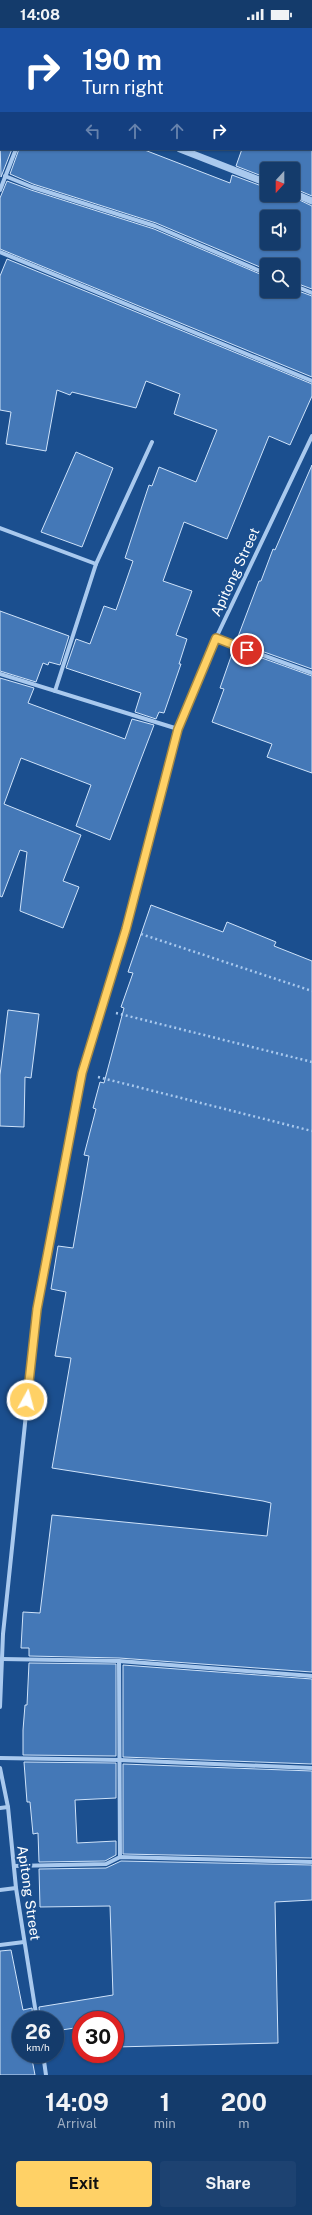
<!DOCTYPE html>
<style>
:root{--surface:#143b6b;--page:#1d4271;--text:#f1f3f6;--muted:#9dadc1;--line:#33557e;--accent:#ffd166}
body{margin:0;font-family:"Public Sans",sans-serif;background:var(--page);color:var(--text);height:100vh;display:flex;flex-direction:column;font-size:15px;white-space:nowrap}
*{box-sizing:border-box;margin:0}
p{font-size:13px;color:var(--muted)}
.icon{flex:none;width:22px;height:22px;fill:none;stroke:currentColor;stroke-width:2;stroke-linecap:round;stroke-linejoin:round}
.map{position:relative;height:2047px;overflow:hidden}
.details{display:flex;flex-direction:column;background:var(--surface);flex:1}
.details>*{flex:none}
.banner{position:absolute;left:0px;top:0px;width:312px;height:122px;box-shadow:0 1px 3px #0004,0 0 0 1px var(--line);background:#1a4fa0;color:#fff;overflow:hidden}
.needle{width:26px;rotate:201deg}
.controls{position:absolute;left:260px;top:134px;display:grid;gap:8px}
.controls a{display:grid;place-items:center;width:40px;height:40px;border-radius:4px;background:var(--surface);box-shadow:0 1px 3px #0004,0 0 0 1px var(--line);font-size:20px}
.speed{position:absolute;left:12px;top:1983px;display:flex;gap:8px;font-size:20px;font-weight:700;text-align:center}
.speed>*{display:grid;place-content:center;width:52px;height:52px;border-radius:50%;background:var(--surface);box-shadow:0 1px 3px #0004,0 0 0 1px var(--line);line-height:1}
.speed small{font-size:10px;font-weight:400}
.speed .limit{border:6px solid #d22;background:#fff;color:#111}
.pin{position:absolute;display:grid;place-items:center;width:34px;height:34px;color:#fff;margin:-17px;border:2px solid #fff;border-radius:50%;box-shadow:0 1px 4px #0007}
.me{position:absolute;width:44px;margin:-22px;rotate:7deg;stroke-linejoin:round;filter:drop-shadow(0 0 3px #0008)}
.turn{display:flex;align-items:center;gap:14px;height:84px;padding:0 16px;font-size:18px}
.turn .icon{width:52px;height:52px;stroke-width:2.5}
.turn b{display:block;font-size:28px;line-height:34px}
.lanes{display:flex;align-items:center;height:38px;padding:0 16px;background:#0003;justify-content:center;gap:20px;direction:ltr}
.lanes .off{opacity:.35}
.eta{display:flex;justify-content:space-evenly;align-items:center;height:68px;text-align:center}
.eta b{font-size:24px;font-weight:700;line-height:28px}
.button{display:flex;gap:8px;margin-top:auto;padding:8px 16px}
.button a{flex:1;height:46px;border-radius:4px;background:var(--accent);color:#111;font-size:16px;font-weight:700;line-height:46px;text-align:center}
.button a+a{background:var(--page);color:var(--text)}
.status{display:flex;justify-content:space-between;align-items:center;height:28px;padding:0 20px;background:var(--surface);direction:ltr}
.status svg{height:11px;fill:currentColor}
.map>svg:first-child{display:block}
.building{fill:#4478b7;stroke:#cfe3fa;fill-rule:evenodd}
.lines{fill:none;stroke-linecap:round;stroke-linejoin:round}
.path{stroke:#a9c9ee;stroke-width:2.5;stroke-dasharray:2 3;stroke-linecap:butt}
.minor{stroke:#a9c9ee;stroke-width:4}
.tertiary{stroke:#a9c9ee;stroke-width:7}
.route-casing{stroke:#a68842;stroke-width:10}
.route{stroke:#ffd166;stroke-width:7}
.labels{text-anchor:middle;stroke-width:4;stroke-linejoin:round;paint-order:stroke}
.street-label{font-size:14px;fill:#fff;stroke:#1b4f8f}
</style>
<div class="status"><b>14:08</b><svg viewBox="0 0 49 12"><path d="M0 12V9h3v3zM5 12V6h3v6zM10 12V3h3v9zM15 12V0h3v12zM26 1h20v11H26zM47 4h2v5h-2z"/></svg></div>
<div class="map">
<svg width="312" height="2047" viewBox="0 0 312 2047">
<rect width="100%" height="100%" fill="#1b4f8f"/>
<g class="building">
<polygon points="0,114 1,121 12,121 1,149"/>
<path d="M19,121H142L230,155L232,147L267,160V167H289L312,178V261L293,254V237H267V242L156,195L33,156L10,146ZM267,189H293V215H267Z"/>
<polygon points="242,121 312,121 312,168 293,160 293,141 267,141 267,150 236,138"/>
<polygon points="7,153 31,162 154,201 267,249 267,263 293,263 293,261 312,268 312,349 0,221 0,170"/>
<polygon points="7,231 312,356 312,368 290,417 269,408 227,511 184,494 163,553 192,563 176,607 187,611 179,636 181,636 164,685 159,684 156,691 135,684 141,665 66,640 76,611 90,616 104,578 116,582 133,533 125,530 149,457 152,458 159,439 196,454 217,402 174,386 180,366 146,353 136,380 72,364 70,367 57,362 46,423 6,416 11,384 0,382 0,248"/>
<polygon points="76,424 113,440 82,519 41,504"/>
<polygon points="312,437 312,641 236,614 259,553 261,553 273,521 275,522"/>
<polygon points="0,583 69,608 60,637 49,634 48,637 43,635 36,654 0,643"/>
<polygon points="234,620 312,648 312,745 267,729 272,716 212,694 224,661 220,660"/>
<polygon points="0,650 34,660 28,675 125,711 132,691 154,697 110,812 76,798 91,757 21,730 4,776 81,807 63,853 79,859 63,900 20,883 27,824 20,822 2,869 0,868"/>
<polygon points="151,877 223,904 227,894 276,914 274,918 312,933 312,1644 119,1630 29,1628 29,1620 21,1620 23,1584 40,1585 52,1487 267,1508 271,1475 263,1473 52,1440 71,1330 55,1328 66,1264 51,1261 58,1218 73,1220 89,1128 84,1127 96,1081 93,1080 100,1054 104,1055 124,980 121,979 133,945 128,944"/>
<polygon points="8,982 39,986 31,1050 25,1049 24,1099 0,1098 0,1047"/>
<polygon points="29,1635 116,1636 116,1728 23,1727 23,1702 25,1677 27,1677"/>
<polygon points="123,1637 312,1651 312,1736 123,1729"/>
<polygon points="24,1734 116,1735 116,1770 75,1772 77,1815 116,1813 116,1827 105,1833 39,1834 38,1805 33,1806 30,1774 27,1774"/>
<polygon points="123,1736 312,1743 312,1830 123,1826"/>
<polygon points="121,1833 312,1837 312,1872 275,1874 278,2015 115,2019 115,1992 81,1992 81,1999 55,2003 55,1992 40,1992 39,1979 113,1967 110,1878 40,1879 39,1841 106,1840"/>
<polygon points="11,1922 23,1982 32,1980 33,1992 21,1992 21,2026 31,2026 35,2047 0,2047 0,1923"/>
</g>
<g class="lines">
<g class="path">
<polyline points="311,12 312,13"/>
<polyline points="311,84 312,84"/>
<polyline points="141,906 312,963"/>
<polyline points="116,985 312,1034"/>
<polyline points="98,1049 312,1103"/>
</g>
<g class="minor">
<polyline points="5,148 32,159 155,198 267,246"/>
<polyline points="0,162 16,121"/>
<polyline points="0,224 312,353"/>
<polyline points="293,257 312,265"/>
<polyline points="0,500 96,536"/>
<polyline points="216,610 312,645"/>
<polyline points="0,646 178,701"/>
<polyline points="55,663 96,536 152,414"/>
<polyline points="2,1631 119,1633 312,1648"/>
<polyline points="119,1633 120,1829"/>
<polyline points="0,1679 3,1606 37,1281 82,1045 126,901 178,701 216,610 312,408"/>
<polyline points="0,1730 120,1732 312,1740"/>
<polyline points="0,1740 8,1779 16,1860 37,1992"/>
<polyline points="0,1780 8,1779"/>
<polyline points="14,1838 106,1836 120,1829 312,1834"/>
<polyline points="0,1862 16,1860"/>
<polyline points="0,1917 24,1914"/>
<polyline points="43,2026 46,2047"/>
</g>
<g class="tertiary">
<polyline points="0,51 1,51"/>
<polyline points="180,121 267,155"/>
<polyline points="293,165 312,173"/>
</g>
</g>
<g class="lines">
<g class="route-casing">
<polyline id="route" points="27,1372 37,1281 82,1045 126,901 178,701 216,610 247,622"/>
</g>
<use href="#route" class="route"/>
</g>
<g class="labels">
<g class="street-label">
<text transform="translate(235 544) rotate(-65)" y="5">Apitong Street</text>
<text transform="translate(29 1865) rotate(82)" y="5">Apitong Street</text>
</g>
</g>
</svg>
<div class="controls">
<a><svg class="needle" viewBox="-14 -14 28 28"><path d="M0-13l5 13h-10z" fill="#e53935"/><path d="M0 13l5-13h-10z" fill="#9dadc1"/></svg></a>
<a><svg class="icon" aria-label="sound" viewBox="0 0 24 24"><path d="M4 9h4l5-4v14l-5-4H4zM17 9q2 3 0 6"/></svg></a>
<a><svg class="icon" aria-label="search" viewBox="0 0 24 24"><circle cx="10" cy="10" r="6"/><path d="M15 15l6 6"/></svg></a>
</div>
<div class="speed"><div>26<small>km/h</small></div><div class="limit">30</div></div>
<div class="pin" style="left:247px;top:622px;background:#d93025"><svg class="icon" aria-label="arrive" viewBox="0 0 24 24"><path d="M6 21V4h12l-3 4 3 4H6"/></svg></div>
<svg class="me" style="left:27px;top:1372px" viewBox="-20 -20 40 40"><circle r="17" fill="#ffd166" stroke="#fff" stroke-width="3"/><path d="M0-11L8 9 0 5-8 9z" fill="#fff"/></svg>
<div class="banner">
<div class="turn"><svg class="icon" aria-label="right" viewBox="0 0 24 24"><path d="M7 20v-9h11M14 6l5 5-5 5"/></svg><div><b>190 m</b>Turn right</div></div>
<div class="lanes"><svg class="icon off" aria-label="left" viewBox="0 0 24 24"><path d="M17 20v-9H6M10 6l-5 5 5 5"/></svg><svg class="icon off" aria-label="ahead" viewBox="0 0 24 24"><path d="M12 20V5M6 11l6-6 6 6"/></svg><svg class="icon off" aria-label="ahead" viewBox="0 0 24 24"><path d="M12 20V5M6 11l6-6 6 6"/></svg><svg class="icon" aria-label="right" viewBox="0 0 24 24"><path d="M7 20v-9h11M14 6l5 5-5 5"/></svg></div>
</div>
</div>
<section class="details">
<div class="eta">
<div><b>14:09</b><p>Arrival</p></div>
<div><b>1</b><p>min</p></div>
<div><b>200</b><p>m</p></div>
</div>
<div class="button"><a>Exit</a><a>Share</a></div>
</section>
